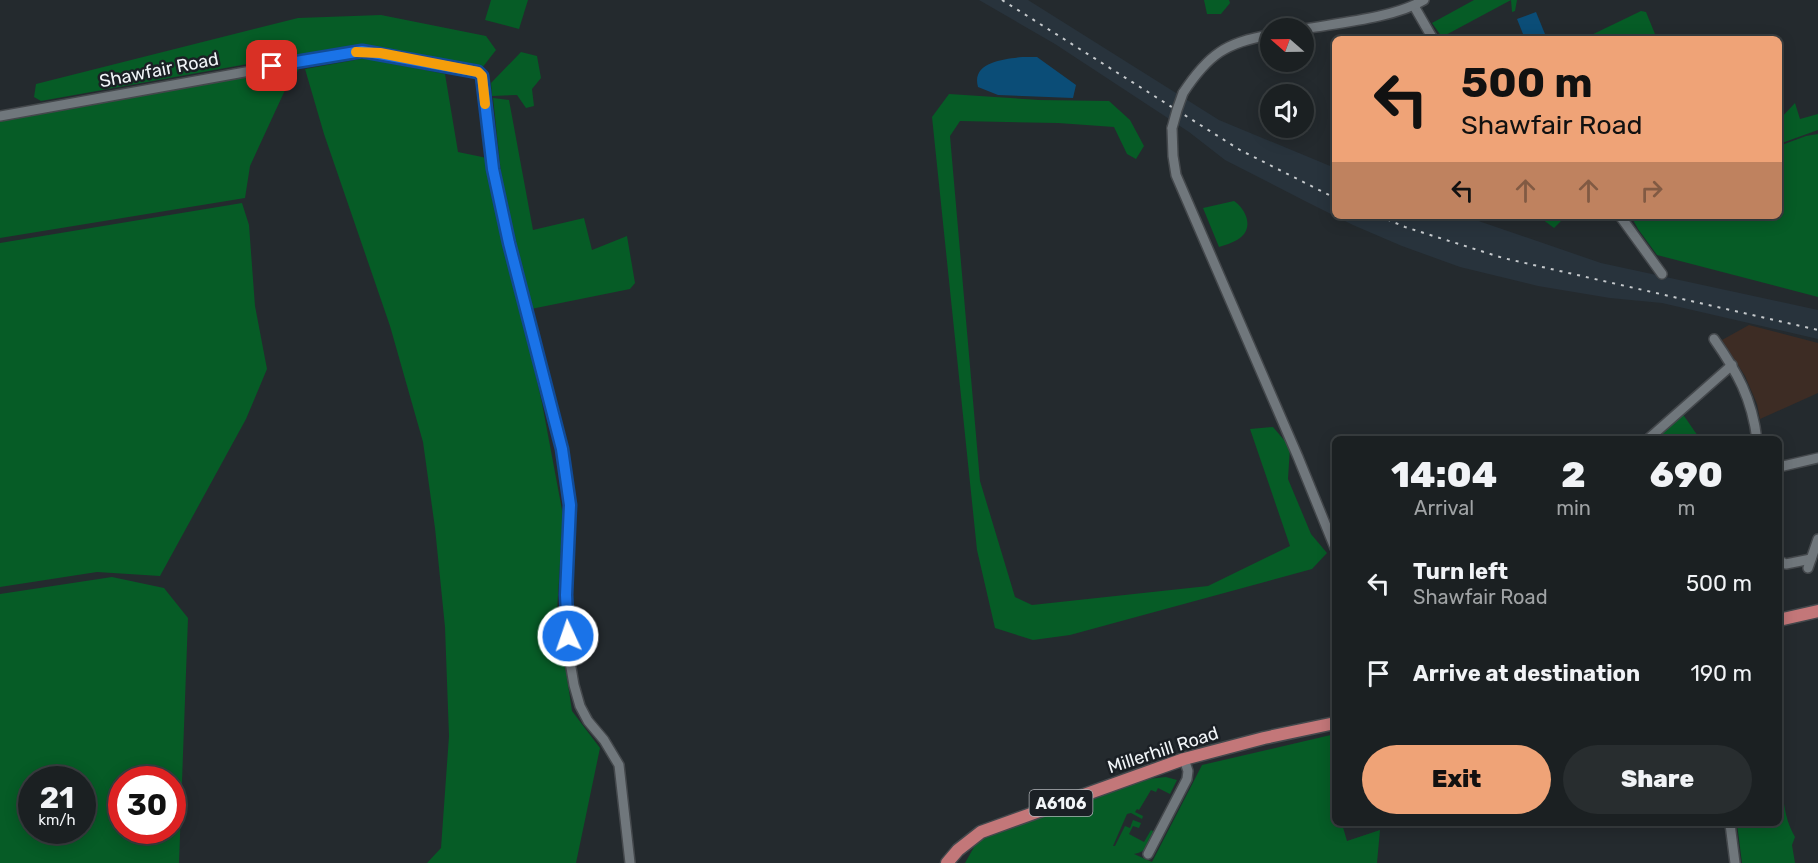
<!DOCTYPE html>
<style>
:root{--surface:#1b2022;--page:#282d2f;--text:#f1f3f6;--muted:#a0a3a5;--line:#393e40;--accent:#efa377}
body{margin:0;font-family:Rubik,sans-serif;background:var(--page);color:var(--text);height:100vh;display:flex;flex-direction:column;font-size:22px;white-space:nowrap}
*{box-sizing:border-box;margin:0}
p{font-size:20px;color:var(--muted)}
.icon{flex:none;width:33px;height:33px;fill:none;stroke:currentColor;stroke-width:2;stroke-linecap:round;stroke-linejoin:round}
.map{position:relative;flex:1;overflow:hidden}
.panel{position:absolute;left:1332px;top:436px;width:450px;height:390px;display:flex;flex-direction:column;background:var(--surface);border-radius:9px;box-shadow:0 3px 15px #0003,0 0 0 2px var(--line)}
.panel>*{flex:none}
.banner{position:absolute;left:1332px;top:36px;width:450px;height:183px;border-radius:9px;box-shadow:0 3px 15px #0003,0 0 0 2px var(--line);background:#efa377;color:#111;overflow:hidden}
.needle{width:39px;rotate:290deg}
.controls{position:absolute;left:1260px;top:18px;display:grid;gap:12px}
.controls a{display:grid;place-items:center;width:54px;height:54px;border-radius:50%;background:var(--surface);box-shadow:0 3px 15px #0003,0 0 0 2px var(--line);font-size:30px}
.speed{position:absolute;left:18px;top:766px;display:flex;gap:12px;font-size:30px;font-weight:700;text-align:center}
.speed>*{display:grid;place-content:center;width:78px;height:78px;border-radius:50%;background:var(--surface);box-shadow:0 3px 15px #0003,0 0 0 2px var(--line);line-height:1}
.speed small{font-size:15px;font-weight:400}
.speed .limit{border:9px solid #d22;background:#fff;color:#111}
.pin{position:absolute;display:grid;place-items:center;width:51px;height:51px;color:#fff;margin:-26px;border-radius:12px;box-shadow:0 3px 9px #0006}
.me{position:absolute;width:66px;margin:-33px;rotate:357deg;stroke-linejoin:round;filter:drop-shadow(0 0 4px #0008)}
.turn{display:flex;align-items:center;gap:21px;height:126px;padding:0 30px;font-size:27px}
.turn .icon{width:78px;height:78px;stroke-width:2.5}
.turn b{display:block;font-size:42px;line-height:51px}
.lanes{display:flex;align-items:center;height:57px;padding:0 30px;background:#0003;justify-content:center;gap:30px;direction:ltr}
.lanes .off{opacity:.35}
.eta{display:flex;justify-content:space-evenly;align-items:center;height:102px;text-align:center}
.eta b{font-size:36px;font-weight:800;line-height:42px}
.primary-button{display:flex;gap:12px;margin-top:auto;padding:12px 30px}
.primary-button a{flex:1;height:69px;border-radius:36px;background:var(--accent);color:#111;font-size:24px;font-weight:800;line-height:69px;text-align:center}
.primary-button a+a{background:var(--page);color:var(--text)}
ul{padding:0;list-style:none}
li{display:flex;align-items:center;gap:18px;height:90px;padding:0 30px}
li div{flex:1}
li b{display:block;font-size:22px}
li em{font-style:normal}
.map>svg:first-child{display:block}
.commercial{fill:#3d2c24}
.built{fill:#28333c}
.green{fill:#065c26;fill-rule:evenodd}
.water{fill:#0b4d77}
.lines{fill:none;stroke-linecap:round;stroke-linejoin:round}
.minor-casing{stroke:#44484c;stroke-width:12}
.major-casing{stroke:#44484c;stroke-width:15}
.minor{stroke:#70777c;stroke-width:9}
.major{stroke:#c37779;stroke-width:12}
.rail{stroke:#c5c9cc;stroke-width:2;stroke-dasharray:3 6;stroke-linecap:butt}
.minor-bridge-casing{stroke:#44484c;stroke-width:12;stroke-linecap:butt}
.minor-bridge{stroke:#70777c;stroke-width:9}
.route-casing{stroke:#114b97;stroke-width:15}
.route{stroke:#1a73e8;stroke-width:10}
.slow{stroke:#f59e0b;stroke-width:10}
.labels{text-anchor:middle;stroke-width:5;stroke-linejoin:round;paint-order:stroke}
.shield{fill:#1b2025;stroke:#b1b5b9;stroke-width:1.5}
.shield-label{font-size:16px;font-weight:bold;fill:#f1f5f8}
.street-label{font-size:18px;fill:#f1f5f8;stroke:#1b2025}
</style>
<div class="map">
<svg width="1818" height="863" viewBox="0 0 1818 863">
<rect width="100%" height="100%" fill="#242a2e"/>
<polygon class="commercial" points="1749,325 1818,343 1818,393 1760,419 1757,404 1745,376 1722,340"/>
<polygon class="built" points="979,0 1028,0 1219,120 1335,168 1335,216 1464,216 1601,263 1818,310 1818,339 1662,303 1610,298 1538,286 1460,267 1402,246 1353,225 1303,200 1225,160 1189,132 1055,44"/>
<g class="green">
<polygon points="491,0 528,0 519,29 485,20"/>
<polygon points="1204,0 1229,0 1230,3 1221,14 1207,14"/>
<polygon points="1474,0 1517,0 1515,11 1512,12 1511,0 1442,37 1432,23"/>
<polygon points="1641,11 1646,12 1657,39 1648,39 1647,37 1646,39 1623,39 1606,35 1595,39 1583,39"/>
<polygon points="381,15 486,36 496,50 482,68 378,47 343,47 41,101 34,97 36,84 298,18"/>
<polygon points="521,52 537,56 541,78 532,89 534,106 526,108 517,95 492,96 491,83"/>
<polygon points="366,58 445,74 458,152 487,158 542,403 563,515 557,612 572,711 600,748 576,863 427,863 441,848 449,736 445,627 435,528 423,442 390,326 324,134 305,69"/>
<polygon points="302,65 286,88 250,166 245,198 0,238 0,119"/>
<polygon points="949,94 1039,100 1109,101 1130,120 1144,146 1136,159 1127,154 1114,127 1058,123 960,121 950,136 980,481 1015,597 1032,605 1208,586 1290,546 1250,429 1273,427 1290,447 1288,479 1311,534 1327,553 1312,569 1070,635 1033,640 995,628 977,550 932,117"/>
<polygon points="493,98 509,100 533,230 584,218 592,250 627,236 635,283 630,289 531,309 502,183"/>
<polygon points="1795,103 1800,119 1818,114 1818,130 1779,144 1779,120"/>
<polygon points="1818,134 1818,297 1657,255 1638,229 1631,216 1779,216 1779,146 1806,136"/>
<path d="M1234,201C1247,210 1255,230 1237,240C1232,243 1225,245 1219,247L1203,208Z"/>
<polygon points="242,203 249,225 255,306 267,369 246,419 160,576 97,572 0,587 0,243"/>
<polygon points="1538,216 1566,216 1554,228"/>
<polygon points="1682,413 1700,439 1655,440"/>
<path d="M112,577L164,588L188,618L179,863H0V594ZM32,780H82V831H32ZM122,780H172V831H122Z"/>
<path d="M1335,734V788L1333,789L1335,824H1342L1347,841L1380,830L1377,863H965L978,840L1147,779L1166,777L1177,780L1170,794L1158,788L1156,792L1151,790L1139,810L1137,809L1135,812L1143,816L1142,819L1131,813L1127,814L1113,846H1115L1125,826L1130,828L1133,820L1141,823L1139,828L1133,826L1129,834L1144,842L1151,830L1156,833C1150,844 1146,852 1134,854L1152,862L1202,765Z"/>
<path d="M1779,793H1783C1784,809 1787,823 1795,837L1792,845L1795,863H1742L1737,824H1779Z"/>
</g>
<g class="water">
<polygon points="1536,12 1547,39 1525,39 1517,19"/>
<path d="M1022,57H1037L1076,85L1073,98L998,95L978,87C971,62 1004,59 1022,57Z"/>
</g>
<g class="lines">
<g class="minor-casing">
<g id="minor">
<polyline points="1414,6 1433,39"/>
<path d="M1304,29C1338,23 1394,18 1424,0"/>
<path d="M1183,93C1208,55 1226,42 1270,35"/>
<polyline points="0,116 362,51 478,72 481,76 493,169 509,243 562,449 570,505 566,595 569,656 574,685 580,706 588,721 604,740 619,765 630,863"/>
<polyline points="1172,128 1173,156 1176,175 1298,457 1335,548"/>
<polyline points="1620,216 1662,274"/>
<path d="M1714,339C1737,372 1752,398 1757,440"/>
<polyline points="1647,440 1732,365"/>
<polyline points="1779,467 1818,458"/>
<polyline points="1779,561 1786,564 1811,559"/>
<polyline points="1808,568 1818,539"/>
<polyline points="1730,824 1735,863"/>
<polyline points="1148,854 1187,779 1188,771 1184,759"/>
</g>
</g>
<g class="major-casing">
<g id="major">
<polyline points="1779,620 1818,611"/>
<polyline points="947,863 958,850 981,832 1184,759 1264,738 1335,723"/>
</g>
</g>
<use href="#minor" class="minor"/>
<use href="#major" class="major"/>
<g class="rail">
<polyline points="1002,0 1240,150 1335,198"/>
<polyline points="1379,216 1405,227 1503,258 1818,330"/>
</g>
<g class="minor-bridge-casing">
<polyline id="minor-bridge" points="1172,128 1177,110 1183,93"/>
</g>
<use href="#minor-bridge" class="minor-bridge"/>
</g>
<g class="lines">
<g class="route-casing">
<polyline id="route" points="272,66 362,51 478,72 482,76 493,169 509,243 562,449 570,505 566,595 568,636"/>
</g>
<use href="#route" class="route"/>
<polyline class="slow" points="356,52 380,53 478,72 482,76 485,104"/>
</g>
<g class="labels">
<rect class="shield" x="1029.5" y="790" width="63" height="26" rx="4.5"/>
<g class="shield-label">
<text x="1061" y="809">A6106</text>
</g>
<g class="street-label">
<text transform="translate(159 70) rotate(-11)" y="6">Shawfair Road</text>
<text transform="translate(1163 750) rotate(-18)" y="6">Millerhill Road</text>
</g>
</g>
</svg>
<div class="controls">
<a><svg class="needle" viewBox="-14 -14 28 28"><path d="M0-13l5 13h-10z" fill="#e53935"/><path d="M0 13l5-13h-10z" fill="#a0a3a5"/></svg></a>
<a><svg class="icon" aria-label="sound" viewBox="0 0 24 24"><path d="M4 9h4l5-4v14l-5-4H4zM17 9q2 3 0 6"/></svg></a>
</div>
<div class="speed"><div>21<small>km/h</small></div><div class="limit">30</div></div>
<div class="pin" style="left:272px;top:66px;background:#d93025"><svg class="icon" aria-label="arrive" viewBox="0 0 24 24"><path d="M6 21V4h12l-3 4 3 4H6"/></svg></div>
<svg class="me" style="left:568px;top:636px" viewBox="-20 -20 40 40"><circle r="17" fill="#1a73e8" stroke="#fff" stroke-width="3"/><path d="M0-11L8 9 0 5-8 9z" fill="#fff"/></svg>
<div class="banner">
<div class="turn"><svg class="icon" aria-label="left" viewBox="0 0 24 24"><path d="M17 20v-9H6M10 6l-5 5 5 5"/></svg><div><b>500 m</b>Shawfair Road</div></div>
<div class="lanes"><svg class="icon" aria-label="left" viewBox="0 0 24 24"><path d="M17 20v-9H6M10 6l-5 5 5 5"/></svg><svg class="icon off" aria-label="ahead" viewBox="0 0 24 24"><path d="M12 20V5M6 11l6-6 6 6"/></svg><svg class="icon off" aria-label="ahead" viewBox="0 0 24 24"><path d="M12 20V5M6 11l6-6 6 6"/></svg><svg class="icon off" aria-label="right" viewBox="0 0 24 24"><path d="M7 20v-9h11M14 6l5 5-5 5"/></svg></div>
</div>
<section class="panel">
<div class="eta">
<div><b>14:04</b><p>Arrival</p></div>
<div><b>2</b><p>min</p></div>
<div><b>690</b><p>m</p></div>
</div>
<ul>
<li><svg class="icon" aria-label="left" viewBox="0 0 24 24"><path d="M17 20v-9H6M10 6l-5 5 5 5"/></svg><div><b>Turn left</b><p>Shawfair Road</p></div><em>500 m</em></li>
<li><svg class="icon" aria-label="arrive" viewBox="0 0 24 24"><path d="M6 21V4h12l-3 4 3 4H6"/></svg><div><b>Arrive at destination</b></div><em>190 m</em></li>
</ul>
<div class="primary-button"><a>Exit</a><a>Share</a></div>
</section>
</div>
